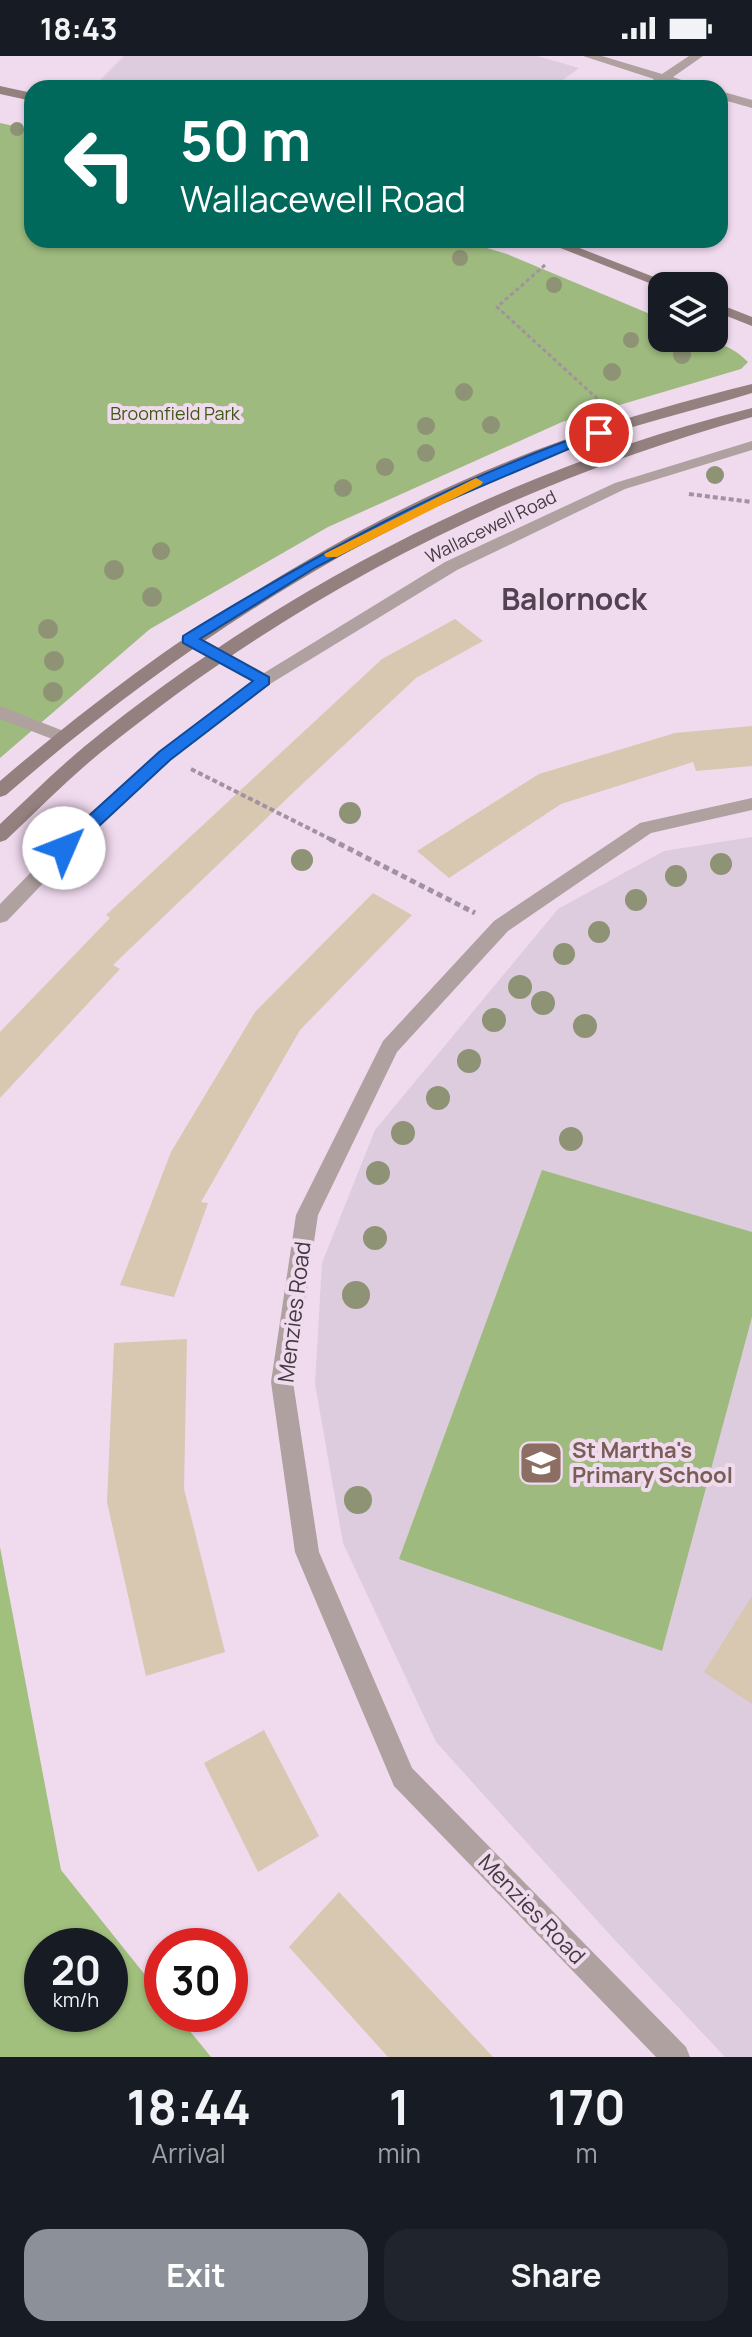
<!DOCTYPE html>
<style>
:root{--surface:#171b24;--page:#20242c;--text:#f1f3f6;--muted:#9ea1a6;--accent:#8c9099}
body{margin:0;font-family:Manrope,sans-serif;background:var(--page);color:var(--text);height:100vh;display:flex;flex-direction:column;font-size:30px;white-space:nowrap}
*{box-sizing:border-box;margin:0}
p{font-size:26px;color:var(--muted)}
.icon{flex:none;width:44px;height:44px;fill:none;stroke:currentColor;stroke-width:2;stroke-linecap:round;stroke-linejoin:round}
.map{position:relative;height:2001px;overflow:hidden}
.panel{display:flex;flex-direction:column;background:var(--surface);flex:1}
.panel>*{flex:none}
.top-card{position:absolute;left:24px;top:24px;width:704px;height:168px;border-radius:24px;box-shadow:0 2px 6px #0004;background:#00695c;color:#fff;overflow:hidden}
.controls{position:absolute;left:648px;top:216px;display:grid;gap:16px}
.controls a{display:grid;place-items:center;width:80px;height:80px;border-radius:16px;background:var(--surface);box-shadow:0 2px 6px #0004;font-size:40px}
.speed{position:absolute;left:24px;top:1872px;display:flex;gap:16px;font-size:40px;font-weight:700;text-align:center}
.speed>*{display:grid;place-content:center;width:104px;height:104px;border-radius:50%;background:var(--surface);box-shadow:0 2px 6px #0004;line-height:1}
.speed small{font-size:20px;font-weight:400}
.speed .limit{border:12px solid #d22;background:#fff;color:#111}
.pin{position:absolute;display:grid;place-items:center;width:68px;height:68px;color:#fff;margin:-34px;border:4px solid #fff;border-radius:50%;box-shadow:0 2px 8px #0007}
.me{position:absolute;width:88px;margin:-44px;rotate:46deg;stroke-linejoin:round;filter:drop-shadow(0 0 6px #0008)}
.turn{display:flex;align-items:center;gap:28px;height:168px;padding:0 24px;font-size:36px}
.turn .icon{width:104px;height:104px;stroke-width:2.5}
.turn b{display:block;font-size:56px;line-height:68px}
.eta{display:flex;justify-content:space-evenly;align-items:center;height:136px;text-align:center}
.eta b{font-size:48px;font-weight:700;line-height:56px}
.cta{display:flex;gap:16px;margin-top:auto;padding:16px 24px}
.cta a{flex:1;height:92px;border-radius:24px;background:var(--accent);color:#fff;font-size:32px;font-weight:700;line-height:92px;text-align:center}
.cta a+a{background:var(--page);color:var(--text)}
.status{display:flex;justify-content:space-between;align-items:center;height:56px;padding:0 40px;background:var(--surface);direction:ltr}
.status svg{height:22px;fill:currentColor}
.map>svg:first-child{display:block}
.education{fill:#dcd}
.green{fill:#9eba7e}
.forest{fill:#a1c07d;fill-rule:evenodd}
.building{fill:#d8c7b1}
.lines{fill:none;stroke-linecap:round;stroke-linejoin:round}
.path-far2{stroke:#a192a0;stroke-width:3;stroke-dasharray:4 3;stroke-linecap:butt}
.path-far1{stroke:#a192a0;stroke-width:4;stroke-dasharray:5 3;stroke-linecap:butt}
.path{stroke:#a192a0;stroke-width:5;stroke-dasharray:6 4;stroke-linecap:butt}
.lane{fill:#aea19f;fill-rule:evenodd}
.street{fill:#aea19f;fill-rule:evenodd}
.secondary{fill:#94817f;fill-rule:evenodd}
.tree{fill:#8e9375}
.route{fill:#1a73e8;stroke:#114b97;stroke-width:2}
.slow{fill:#f59e0b}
.labels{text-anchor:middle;stroke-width:8;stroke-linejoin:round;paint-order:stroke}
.far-park-label{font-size:18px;fill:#3e5912;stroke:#f0daee}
.far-street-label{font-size:18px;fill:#423a41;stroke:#f0daee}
.street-label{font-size:22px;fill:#423a41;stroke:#f0daee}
.education-label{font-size:22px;font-weight:bold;fill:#785e54;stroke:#f0daee;text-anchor:start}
.district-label{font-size:30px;font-weight:bold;fill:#534252;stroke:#f0daee}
</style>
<div class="status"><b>18:43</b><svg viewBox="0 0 49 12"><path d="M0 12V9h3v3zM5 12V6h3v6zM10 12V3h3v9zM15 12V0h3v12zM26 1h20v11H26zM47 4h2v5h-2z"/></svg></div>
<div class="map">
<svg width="752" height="2001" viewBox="0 0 752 2001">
<rect width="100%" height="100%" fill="#f0daee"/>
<g class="education">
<polygon points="124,0 537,0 579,12 552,32 110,32 95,29"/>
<polygon points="752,781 752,2001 725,2001 612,1881 436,1686 343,1487 315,1328 322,1207 375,1074 558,853 664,795"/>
</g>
<g class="green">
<path d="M0,67L32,74V184H460L507,198L662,263V282C694,282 724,281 748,306L741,313L562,366L328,471L150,573L0,702Z"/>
<polygon points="542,1114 752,1176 752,1261 662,1595 399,1503"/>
</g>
<path class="forest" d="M0,1491L61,1814L162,1940V1958H176L211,2001H0ZM42,1890H110V1958H42Z"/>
<g class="building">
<polygon points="455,563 483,585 416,622 297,733 113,909 120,913 0,1042 0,976 110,862 106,859 382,603"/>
<polygon points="752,670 752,710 696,715 693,706 561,748 449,822 417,795 539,718 675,677"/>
<polygon points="373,837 412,859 300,974 201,1146 208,1147 174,1241 120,1229 171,1096 255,956"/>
<polygon points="187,1283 184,1433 225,1596 146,1620 107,1446 114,1287"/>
<polygon points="752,1540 752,1648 704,1616"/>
<polygon points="264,1674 319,1780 258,1816 204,1707"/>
<polygon points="339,1836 493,2001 388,2001 289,1891"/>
</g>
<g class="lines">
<g class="path-far2">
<polyline points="502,184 520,191"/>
<polyline points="545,209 497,251 602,347"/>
</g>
<g class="path-far1">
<polyline points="689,438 752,446"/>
<polyline points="191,713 334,785"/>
</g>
<polyline class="path" points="330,783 475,857"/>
<polygon class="lane" points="0,650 66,676 69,680 60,686 0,663"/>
<g class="street">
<polygon points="583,0 602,0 662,18 689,0 703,0 673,21 704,32 685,32 665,26 652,30 650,27 654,23"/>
<polygon points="720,35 752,44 752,52 720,43"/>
<polygon points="752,385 752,394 625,433 457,514 270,628 171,704 91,777 7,865 0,867 0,848 79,767 159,696 252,625 183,587 181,583 183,579 195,579 264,617 445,506 615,427"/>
<polygon points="752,742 752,754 651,777 508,875 397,996 318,1159 293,1326 319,1496 412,1712 686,1991 690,2001 656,2001 394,1730 295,1496 271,1326 296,1159 383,985 494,865 640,767"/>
</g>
<g class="secondary">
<polygon points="0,30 32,37 32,45 0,38"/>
<polygon points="540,184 559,184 677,230 662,232"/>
<polygon points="714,246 752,261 752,270 714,255"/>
<path d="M752,328V337C690,356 627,370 566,393C359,473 173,594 6,739L0,741V725C165,583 355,459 561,385C623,362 688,344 752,328Z"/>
<path d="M752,352V361C505,431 300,536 100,697C67,724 37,755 6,784L0,786V768C28,742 55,715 85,690C280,532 509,413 752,352Z"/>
</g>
</g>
<g class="tree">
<circle cx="17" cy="73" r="7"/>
<circle cx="460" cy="202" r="8"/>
<circle cx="554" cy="229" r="8"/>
<circle cx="631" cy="284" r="8"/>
<circle cx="682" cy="299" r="9"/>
<circle cx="612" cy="316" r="9"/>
<circle cx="464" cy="336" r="9"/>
<circle cx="491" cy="369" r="9"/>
<circle cx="426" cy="370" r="9"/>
<circle cx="426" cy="397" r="9"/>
<circle cx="385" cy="411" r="9"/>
<circle cx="715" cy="419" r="9"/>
<circle cx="343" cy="432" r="9"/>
<circle cx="161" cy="495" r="9"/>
<circle cx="114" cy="514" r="10"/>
<circle cx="152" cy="541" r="10"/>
<circle cx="48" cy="573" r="10"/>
<circle cx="54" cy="605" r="10"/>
<circle cx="53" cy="636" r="10"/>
<circle cx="350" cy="757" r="11"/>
<circle cx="302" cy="804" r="11"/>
<circle cx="721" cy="808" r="11"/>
<circle cx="676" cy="820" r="11"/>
<circle cx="636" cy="844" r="11"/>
<circle cx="599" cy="876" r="11"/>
<circle cx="564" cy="898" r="11"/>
<circle cx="520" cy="931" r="12"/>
<circle cx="543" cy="947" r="12"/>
<circle cx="494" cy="964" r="12"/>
<circle cx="585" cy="970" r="12"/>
<circle cx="469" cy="1005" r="12"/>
<circle cx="438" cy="1042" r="12"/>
<circle cx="403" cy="1077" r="12"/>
<circle cx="571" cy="1083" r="12"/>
<circle cx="378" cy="1117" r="12"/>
<circle cx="375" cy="1182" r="12"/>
<circle cx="356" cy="1239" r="14"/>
<circle cx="358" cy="1444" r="14"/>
</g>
<path class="route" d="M594,375L606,377L435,450L316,511L200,583L269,621V628L170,704L70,797H58L55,792L58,788L159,696L253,625L183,587V580C315,499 448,426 594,375Z"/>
<polygon class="slow" points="476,422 483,426 481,429 337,501 326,501 324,498"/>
<defs>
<g id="school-square" transform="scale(2.3)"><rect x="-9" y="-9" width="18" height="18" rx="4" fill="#8d6e63" stroke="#f0daee"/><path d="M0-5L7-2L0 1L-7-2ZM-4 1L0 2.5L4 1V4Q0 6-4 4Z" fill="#fff"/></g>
</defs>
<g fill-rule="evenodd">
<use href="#school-square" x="541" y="1407"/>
</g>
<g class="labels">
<g class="far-park-label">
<text x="175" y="364">Broomfield Park</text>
</g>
<g class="far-street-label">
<text transform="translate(491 471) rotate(-26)" y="6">Wallacewell Road</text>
</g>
<g class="street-label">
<text transform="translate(294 1256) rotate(-83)" y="8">Menzies Road</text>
<text transform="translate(532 1853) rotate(46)" y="8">Menzies Road</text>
</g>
<g class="education-label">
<text x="572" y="1402">St Martha's<tspan x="572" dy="25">Primary School</tspan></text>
</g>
<g class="district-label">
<text x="574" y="554">Balornock</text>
</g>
</g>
</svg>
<div class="controls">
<a><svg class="icon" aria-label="layers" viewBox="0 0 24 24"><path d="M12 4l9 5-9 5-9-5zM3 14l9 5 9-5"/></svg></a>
</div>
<div class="speed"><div>20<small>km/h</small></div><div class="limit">30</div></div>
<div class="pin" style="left:599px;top:377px;background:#d93025"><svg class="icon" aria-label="arrive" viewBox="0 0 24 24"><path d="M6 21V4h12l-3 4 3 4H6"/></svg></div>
<svg class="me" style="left:64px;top:792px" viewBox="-20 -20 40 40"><circle r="19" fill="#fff"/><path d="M0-13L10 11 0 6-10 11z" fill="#1a73e8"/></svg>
<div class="top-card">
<div class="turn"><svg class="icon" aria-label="left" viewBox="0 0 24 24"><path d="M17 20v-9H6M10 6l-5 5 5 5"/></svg><div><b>50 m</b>Wallacewell Road</div></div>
</div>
</div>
<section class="panel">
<div class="eta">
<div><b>18:44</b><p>Arrival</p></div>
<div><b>1</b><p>min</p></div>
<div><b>170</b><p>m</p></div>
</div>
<div class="cta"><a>Exit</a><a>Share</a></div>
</section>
